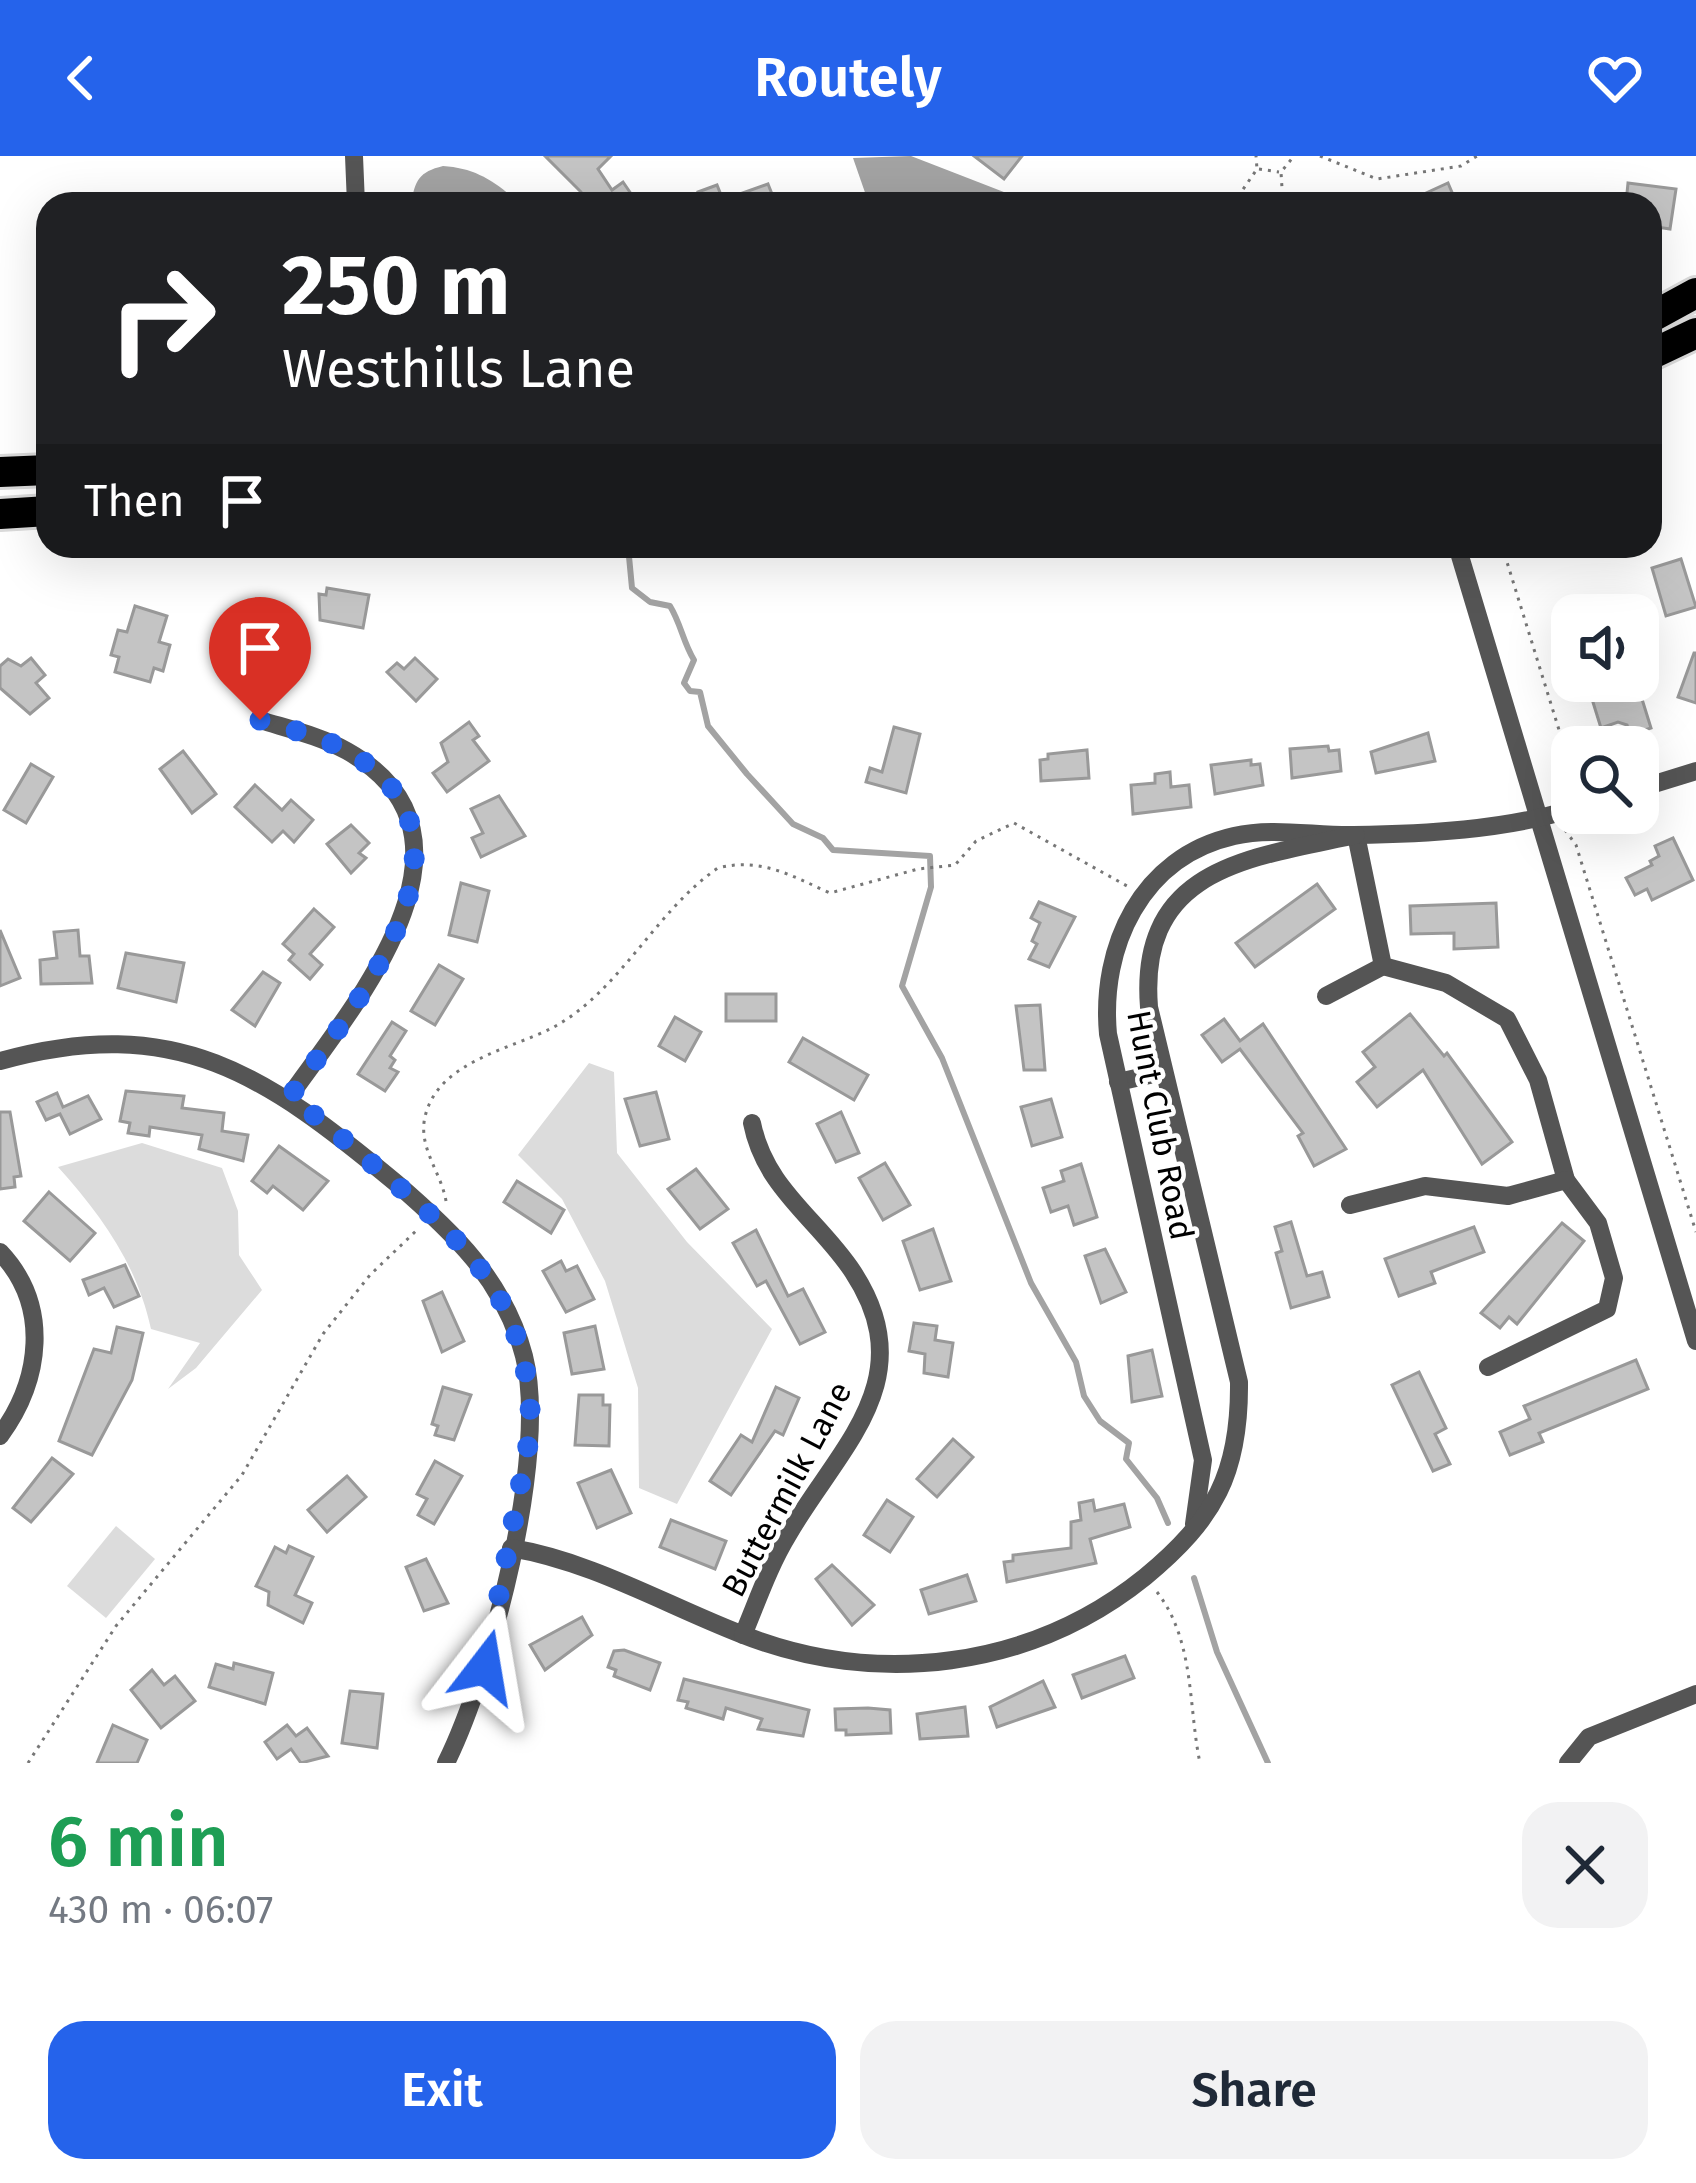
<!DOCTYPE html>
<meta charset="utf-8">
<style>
:root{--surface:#fff;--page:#f2f2f3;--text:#1f2937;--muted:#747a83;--accent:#2563eb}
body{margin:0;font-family:"Fira Sans",sans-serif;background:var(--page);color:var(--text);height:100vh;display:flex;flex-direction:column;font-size:45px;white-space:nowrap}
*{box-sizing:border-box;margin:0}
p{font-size:39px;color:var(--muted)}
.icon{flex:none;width:66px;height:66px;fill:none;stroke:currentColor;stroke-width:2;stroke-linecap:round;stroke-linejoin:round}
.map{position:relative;height:1607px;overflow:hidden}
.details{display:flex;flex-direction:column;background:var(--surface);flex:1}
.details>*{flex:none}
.guide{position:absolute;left:36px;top:36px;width:1626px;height:366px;border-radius:36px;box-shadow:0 12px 48px #0002;background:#202124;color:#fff;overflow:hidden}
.fabs{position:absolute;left:1551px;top:438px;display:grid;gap:24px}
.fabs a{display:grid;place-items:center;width:108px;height:108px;border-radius:24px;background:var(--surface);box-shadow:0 12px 48px #0002;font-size:60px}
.pin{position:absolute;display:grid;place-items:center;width:102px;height:102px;color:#fff;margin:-123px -51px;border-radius:50% 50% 50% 0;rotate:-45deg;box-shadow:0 0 12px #0007}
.pin .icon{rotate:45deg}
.me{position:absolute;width:132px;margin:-66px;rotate:14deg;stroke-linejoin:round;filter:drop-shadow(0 0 9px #0008)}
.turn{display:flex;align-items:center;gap:42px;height:252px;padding:0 48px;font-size:54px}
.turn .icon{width:156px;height:156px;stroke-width:2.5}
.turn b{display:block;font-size:84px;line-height:102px}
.then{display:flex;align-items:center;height:114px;padding:0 48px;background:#0003;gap:24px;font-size:45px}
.round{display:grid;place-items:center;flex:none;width:126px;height:126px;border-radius:36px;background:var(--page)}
.summary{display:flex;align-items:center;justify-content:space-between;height:204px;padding:0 48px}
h1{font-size:72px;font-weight:600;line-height:90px;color:#1e9e55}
.button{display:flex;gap:24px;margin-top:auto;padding:24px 48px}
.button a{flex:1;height:138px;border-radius:36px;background:var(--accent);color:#fff;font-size:48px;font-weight:600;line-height:138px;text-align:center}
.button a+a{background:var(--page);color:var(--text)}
header{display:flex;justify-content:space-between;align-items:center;height:156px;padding:0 48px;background:var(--accent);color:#fff;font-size:54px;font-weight:600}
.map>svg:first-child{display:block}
.green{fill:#dcdcdc}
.water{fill:#a3a3a3}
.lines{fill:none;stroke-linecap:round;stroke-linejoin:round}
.stream{stroke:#a3a3a3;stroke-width:6}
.building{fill:#c4c4c4;stroke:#999;stroke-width:3}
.primary-casing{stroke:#dbdbdb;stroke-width:36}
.path{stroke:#777;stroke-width:3;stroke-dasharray:3 6;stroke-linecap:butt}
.street{stroke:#555;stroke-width:18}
.primary{stroke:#000;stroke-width:30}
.route{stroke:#2563eb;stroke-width:21;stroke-dasharray:0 37.8}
.labels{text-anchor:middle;stroke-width:9;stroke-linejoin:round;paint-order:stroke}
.street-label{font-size:33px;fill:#000;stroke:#fff}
</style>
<header><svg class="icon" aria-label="back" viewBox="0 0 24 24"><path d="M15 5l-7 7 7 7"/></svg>Routely<svg class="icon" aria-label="heart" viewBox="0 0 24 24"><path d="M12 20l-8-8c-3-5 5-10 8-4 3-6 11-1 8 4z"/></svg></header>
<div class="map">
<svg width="1696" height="1607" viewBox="0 0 1696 1607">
<rect width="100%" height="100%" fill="#fff"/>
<g class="green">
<polygon points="589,907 614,916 617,997 687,1086 772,1173 677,1348 639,1332 638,1232 605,1125 562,1043 518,999"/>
<path d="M142,987L222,1012L238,1055L239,1099L262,1134L196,1212L168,1233L200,1187L151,1173C137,1108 101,1059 58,1011Z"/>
<polygon points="116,1370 155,1403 106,1462 67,1430"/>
</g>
<g class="water">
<polygon points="911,0 1035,48 869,48 853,2"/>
<path d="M443,10C476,12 496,26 520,48H411C415,24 419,16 443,10Z"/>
</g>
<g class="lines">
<g class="stream">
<path d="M628,390L632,432L650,446L670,450C681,468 683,486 694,504L684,527L690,535L700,536L708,570L747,618L793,668L823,682L833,694L930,700L931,731L902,830L942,902L1031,1127L1076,1206L1084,1240L1100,1265L1129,1287L1126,1303L1157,1342L1168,1367"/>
<polyline points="1194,1422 1217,1496 1268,1607"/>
</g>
</g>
<g class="building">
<polygon points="545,0 611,0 598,13 612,34 623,26 638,48 584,48 581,36"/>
<polygon points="974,0 1022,0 1004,23"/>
<polygon points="1448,27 1457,48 1402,48"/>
<polygon points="1628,27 1676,33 1670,73 1650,70 1650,48 1626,47"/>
<polygon points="768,28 776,48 702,48 698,36 717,29 723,44"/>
<polygon points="1681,403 1696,451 1666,460 1652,412"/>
<polygon points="327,432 369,439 363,472 320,464 319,438 326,439"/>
<polygon points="135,450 167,460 159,486 170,489 163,515 154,512 150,526 115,516 119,501 111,499 118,474 127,476"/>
<polygon points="286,459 287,491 234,493 233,461"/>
<polygon points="1694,497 1696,497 1696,547 1678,541"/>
<polygon points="31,502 45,519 36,527 49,542 30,558 0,532 0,510 8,503 21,510"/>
<polygon points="415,502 437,523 416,545 387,516 397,507 404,513"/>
<polygon points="1617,526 1619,533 1637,527 1651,572 1630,579 1627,569 1618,566 1601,572 1592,543 1603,540 1600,532"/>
<polygon points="469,566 479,580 473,584 489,605 447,636 433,617 448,606 441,587"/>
<polygon points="894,571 920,578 906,637 866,626 870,612 882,616"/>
<polygon points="1428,577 1435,605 1376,617 1371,596"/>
<polygon points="1328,590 1329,595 1339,594 1341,615 1292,622 1290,593"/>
<polygon points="1087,594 1089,622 1041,625 1040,604 1048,603 1048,598"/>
<polygon points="183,595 216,638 192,657 160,613"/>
<polygon points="1251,604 1251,609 1260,608 1263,629 1215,638 1211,609"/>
<polygon points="31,608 53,621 26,667 4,654"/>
<polygon points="1170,616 1171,631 1189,629 1191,651 1133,658 1131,629 1155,627 1155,618"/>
<polygon points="255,629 282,654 291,644 313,664 294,686 283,675 272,686 235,651"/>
<polygon points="499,640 525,680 481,701 472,682 483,677 471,653"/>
<polygon points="351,669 369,687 359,697 366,702 351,717 327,688"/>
<polygon points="1673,682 1693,724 1652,744 1647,733 1635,739 1626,722 1652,709 1650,705 1659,700 1655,690"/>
<polygon points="461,727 489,735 477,786 449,779"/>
<polygon points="1317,728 1335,753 1255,811 1236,787"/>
<polygon points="1039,746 1075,761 1049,811 1029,803 1037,788 1032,785 1040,767 1031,762"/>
<polygon points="1496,747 1498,791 1454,793 1454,777 1411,778 1410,750"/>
<polygon points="314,753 334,771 310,798 322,809 310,823 289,804 294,798 283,788"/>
<polygon points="0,774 20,822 0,830"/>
<polygon points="78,774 80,800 89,800 92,827 41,828 40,804 57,802 54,776"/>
<polygon points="126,797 184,807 176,846 118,832"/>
<polygon points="439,809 463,823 435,869 411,855"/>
<polygon points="263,816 280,827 255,870 232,854"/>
<rect x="726" y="838" width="50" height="27"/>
<polygon points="1040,849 1045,914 1024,914 1016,850"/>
<polygon points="1410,858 1444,900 1447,897 1512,986 1482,1008 1423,914 1377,951 1357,926 1375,911 1363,896"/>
<polygon points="675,861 701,876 685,905 659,890"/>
<polygon points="1224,863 1240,885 1263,868 1346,993 1314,1010 1298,980 1303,977 1240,893 1222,906 1202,879"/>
<polygon points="392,866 406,875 390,900 395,904 390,912 398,916 385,935 358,918"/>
<polygon points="803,882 868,919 854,944 789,906"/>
<polygon points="126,935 184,940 182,952 224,957 222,975 248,979 243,1005 199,993 202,979 150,971 149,980 128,977 130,967 120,965"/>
<polygon points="656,936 669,983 640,990 625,943"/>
<polygon points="57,937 63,951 88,940 101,963 70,978 60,958 46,964 37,946"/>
<polygon points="1051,943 1062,981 1032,990 1021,951"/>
<polygon points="0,956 10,956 21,1020 14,1021 15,1031 0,1033"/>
<polygon points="841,956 859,997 836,1006 817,968"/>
<polygon points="279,990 328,1025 303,1054 273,1030 267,1037 252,1025"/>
<polygon points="885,1007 910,1049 883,1064 859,1022"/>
<polygon points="1081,1008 1097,1061 1074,1069 1068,1050 1051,1056 1043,1032 1064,1025 1061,1015"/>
<polygon points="696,1013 728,1053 700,1073 668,1033"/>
<polygon points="517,1025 564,1054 551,1077 504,1046"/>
<polygon points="49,1036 95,1077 70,1105 24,1065"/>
<polygon points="1291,1066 1307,1120 1322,1116 1329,1141 1291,1152 1276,1097 1282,1095 1275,1071"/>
<polygon points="1562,1067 1584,1085 1517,1168 1509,1161 1500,1172 1481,1157"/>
<polygon points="1474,1071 1484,1096 1431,1116 1435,1127 1399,1140 1385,1103"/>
<polygon points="933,1073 951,1125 920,1134 903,1085"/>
<polygon points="756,1074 788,1140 803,1133 825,1176 800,1188 766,1125 757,1130 733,1087"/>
<polygon points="1105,1093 1126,1136 1101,1147 1085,1100"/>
<polygon points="561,1105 566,1115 577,1110 594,1143 566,1156 543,1115"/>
<polygon points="125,1109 139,1140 114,1151 104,1132 89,1139 83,1124"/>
<polygon points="442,1136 464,1185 442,1196 423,1145"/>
<polygon points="914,1167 937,1170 935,1184 953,1187 948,1221 924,1217 925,1198 909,1195"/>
<polygon points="595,1170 604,1213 572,1218 564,1177"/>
<polygon points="117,1171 143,1177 132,1224 92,1299 59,1285 94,1193 111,1197"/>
<polygon points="1152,1194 1162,1240 1132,1246 1128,1200"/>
<polygon points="1636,1204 1648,1233 1539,1277 1543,1286 1510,1299 1500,1276 1530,1263 1524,1250"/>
<polygon points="1419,1216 1446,1272 1435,1278 1450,1308 1433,1315 1392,1229"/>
<polygon points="443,1231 471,1239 454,1284 435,1279 438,1270 432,1268"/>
<polygon points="776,1231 799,1242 783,1279 775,1275 731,1339 710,1325 741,1279 752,1286"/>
<polygon points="579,1239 603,1239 603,1249 610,1249 609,1290 575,1289"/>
<polygon points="953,1283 973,1301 937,1341 917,1323"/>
<polygon points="52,1302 73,1318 31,1366 13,1352"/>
<polygon points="435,1305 462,1320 434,1368 418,1359 427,1343 417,1338"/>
<polygon points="611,1314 631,1357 597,1372 578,1327"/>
<polygon points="347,1320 366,1341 327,1376 308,1354"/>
<polygon points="887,1344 913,1361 890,1396 864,1379"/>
<polygon points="1093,1344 1095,1355 1124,1348 1130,1371 1090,1383 1096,1407 1007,1426 1004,1406 1013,1405 1013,1399 1071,1392 1071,1366 1081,1364 1079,1347"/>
<polygon points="671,1364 726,1385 715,1413 660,1391"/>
<polygon points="289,1390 313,1401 295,1439 312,1447 303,1467 268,1449 269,1436 256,1430 275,1391 286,1397"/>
<polygon points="426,1403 448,1447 424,1455 406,1411"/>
<polygon points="832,1409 874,1449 852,1469 816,1423"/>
<polygon points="967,1419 976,1445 929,1458 921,1434"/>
<polygon points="582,1461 592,1479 545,1514 530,1489"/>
<polygon points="624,1494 660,1507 650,1534 614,1520 616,1514 608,1511 614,1495"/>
<polygon points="1125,1500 1134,1522 1082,1542 1073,1519"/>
<polygon points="234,1507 273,1517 265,1548 209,1531 216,1508 233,1513"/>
<polygon points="152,1514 164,1529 175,1520 195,1545 161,1572 131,1534"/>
<polygon points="684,1523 809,1554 803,1580 758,1573 762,1563 726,1552 723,1563 686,1552 688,1546 678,1544"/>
<polygon points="1043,1525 1055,1551 997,1571 990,1551"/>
<polygon points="350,1535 383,1538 377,1592 342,1587"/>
<polygon points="965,1551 968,1580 920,1583 917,1558"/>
<polygon points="868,1552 890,1554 891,1577 846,1579 846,1574 836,1574 835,1553"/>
<polygon points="113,1569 147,1584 137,1607 97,1607"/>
<polygon points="287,1569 296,1580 307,1572 328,1600 301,1607 291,1593 277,1603 265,1586"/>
</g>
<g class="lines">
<g class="primary-casing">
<g id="primary">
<polyline points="1650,162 1696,137"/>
<polyline points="1650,199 1696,177"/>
<polyline points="0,316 48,314"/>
<polyline points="0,358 48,355"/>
</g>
</g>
<g class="path">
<polyline points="1320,0 1377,23 1461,10 1477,0"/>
<polyline points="1259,13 1279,16"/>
<polyline points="1233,48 1257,13 1256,0"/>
<polyline points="1283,48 1281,16 1294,0"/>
<polyline points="1502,390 1564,590 1567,621 1563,634"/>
<polyline points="1565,674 1576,689 1696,1076"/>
<path d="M446,1045C441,1015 416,990 426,957C441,905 511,893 552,872C620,836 656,754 718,712C761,701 792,720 830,737L918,713L955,709L976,685L1014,667L1127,730"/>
<path d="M1157,1436C1195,1485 1188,1550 1200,1607"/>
<polyline points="28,1607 116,1470 242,1319 323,1178 370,1119 418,1073"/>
</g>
<g class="street">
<polyline points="354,0 356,48"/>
<polyline points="1457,390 1696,1185"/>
<path d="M260,564C289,573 320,580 347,595C500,681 353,850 289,941"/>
<polyline points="1638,633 1696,615"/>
<polyline points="1356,679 1383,810 1446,827 1507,863 1538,924 1566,1024 1598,1067 1614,1122 1607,1153 1488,1211"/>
<polyline points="1326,840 1383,810"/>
<path d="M0,905C176,856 266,919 396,1027C453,1076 504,1124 524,1200C549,1298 491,1516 446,1607"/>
<polyline points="1118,926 1163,916"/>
<polyline points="1350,1049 1425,1030 1508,1040 1566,1024"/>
<path d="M0,1096C51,1150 41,1224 0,1280"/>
<path d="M1194,1368L1203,1304L1108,878C1100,791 1141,701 1234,680C1273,671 1315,680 1354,679C1424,678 1505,674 1572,653"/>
<path d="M511,1392C591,1405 666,1449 741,1478C876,1532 1031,1513 1145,1421C1215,1363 1240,1317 1239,1226L1149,851C1138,711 1250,702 1356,679"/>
<path d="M743,1479C757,1446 769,1410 788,1379C838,1292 924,1224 853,1116C818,1063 765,1033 752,967"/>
<polyline points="1568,1607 1589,1581 1696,1538"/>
</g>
<use href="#primary" class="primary"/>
</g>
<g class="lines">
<path class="route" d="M260,564C289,573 320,580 347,595C500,682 353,849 290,941C325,966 358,996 391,1024C479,1098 529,1154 531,1274L485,1511"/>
</g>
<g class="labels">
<g class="street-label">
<text transform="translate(1161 969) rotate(79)" y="12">Hunt Club Road</text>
<text transform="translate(786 1333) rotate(-62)" y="12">Buttermilk Lane</text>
</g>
</g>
</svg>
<div class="fabs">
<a><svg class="icon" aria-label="sound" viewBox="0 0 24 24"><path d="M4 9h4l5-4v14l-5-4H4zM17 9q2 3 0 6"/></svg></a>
<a><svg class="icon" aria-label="search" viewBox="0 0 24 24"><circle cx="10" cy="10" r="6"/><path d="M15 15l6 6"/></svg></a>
</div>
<div class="pin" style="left:260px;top:564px;background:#d93025"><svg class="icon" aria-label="arrive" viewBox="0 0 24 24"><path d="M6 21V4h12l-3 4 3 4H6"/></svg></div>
<svg class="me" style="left:485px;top:1511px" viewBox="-20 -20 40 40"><path d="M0-17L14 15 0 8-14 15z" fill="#2563eb" stroke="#fff" stroke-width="4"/></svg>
<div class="guide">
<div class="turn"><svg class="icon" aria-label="right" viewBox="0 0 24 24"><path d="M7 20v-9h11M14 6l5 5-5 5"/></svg><div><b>250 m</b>Westhills Lane</div></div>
<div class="then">Then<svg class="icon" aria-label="arrive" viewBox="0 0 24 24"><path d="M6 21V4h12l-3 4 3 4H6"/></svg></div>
</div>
</div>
<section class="details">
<div class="summary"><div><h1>6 min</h1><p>430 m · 06:07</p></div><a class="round"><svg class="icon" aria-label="close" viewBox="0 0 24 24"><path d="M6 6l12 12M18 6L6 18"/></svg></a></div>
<div class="button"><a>Exit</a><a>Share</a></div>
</section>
